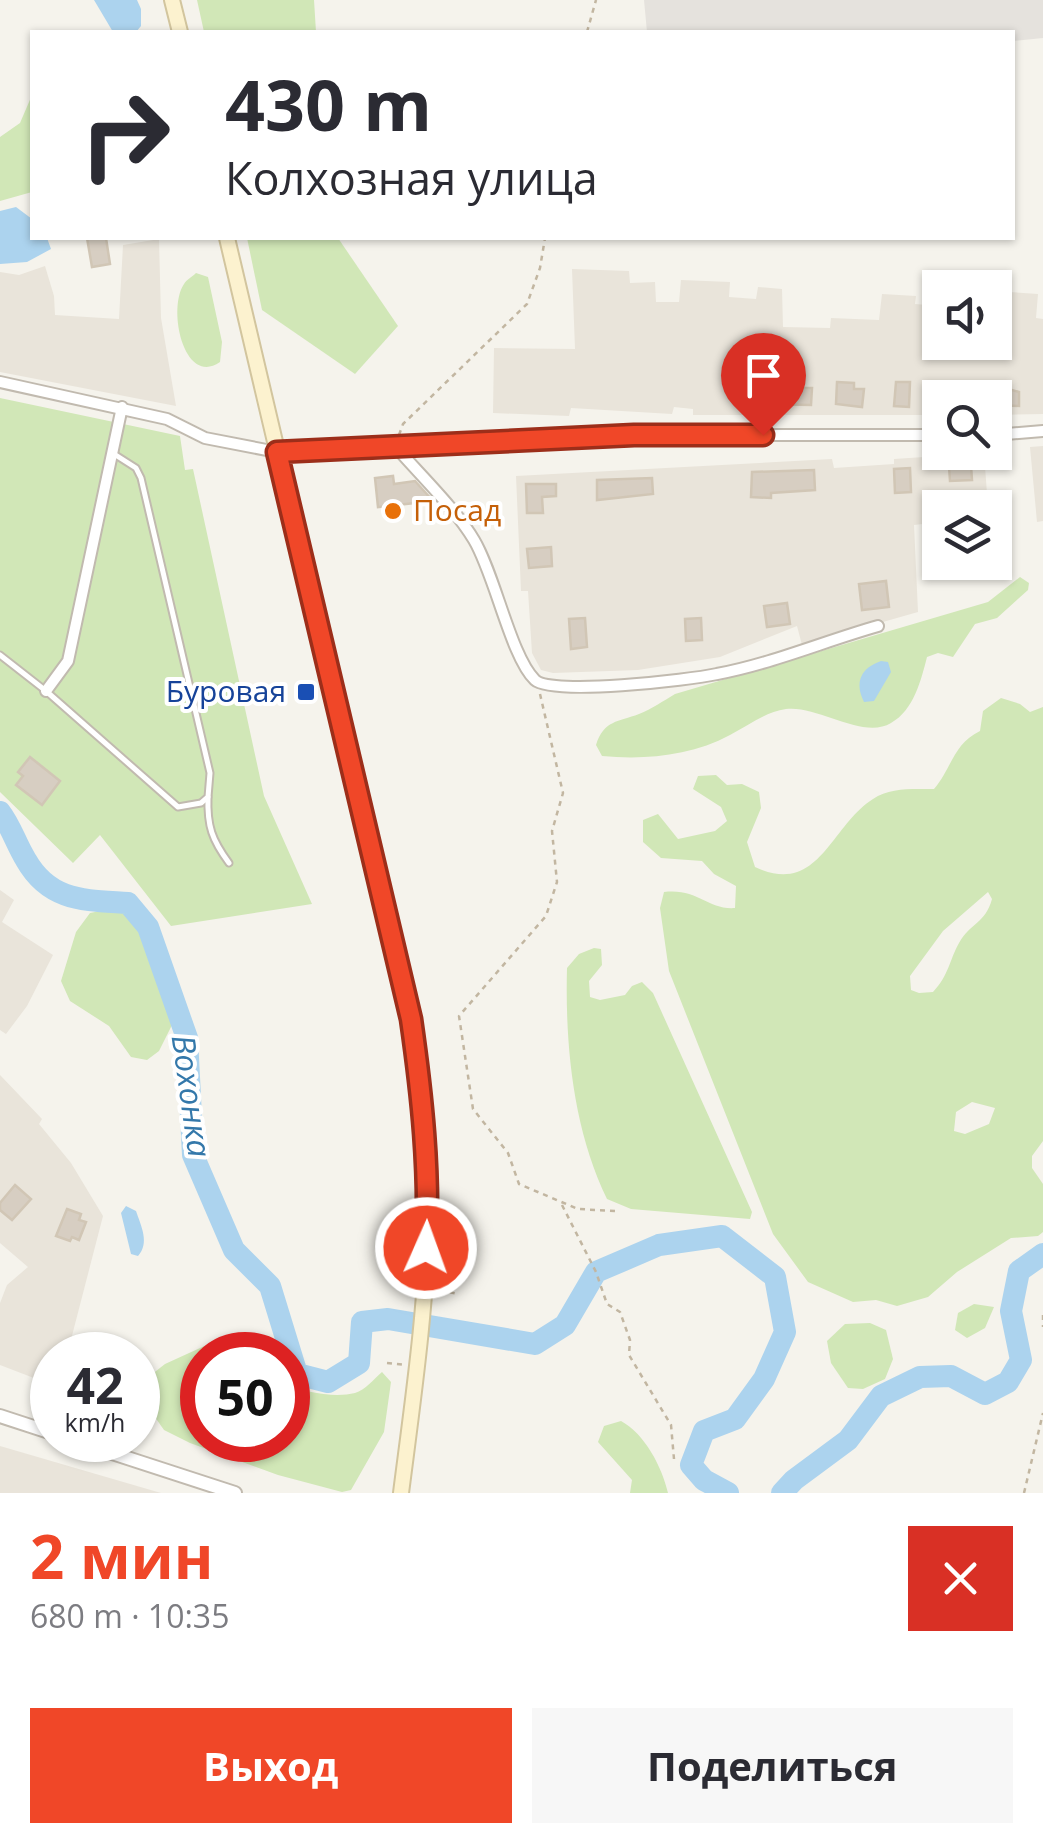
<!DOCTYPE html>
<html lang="ru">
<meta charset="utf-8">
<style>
:root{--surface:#fff;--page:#f7f7f7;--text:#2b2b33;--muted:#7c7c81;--accent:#f04728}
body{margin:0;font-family:"Open Sans",sans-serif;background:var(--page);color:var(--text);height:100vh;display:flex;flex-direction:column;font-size:38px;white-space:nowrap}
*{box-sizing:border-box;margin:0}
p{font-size:32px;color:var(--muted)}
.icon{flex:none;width:55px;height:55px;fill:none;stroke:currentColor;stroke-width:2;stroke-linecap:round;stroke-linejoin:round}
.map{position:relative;height:1493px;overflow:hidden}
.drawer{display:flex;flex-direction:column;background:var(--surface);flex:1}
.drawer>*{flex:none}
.hud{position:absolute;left:30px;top:30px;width:985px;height:210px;border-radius:0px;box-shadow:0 2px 8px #0004;background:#fff;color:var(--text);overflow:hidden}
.fabs{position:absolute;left:922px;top:270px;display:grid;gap:20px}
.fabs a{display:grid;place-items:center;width:90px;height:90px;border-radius:0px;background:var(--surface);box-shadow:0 2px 8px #0004;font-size:50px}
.speed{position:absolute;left:30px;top:1332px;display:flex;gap:20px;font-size:50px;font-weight:700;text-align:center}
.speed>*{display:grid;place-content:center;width:130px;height:130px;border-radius:50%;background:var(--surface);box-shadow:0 2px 8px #0004;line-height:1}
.speed small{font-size:25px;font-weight:400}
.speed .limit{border:15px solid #d22;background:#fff;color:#111}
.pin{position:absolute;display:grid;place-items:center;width:85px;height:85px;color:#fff;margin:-102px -42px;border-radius:50% 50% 50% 0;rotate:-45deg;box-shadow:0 0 10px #0007}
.pin .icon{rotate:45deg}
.me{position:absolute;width:110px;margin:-55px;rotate:2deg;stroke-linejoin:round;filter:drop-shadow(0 0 8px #0008)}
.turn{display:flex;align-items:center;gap:35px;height:210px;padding:0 30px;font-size:45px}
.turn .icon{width:130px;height:130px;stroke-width:2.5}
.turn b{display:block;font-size:70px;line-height:85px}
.round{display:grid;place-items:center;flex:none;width:105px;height:105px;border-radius:0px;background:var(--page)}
.headline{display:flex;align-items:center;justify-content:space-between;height:170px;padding:0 30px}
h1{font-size:60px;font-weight:700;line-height:75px;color:var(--accent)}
.primary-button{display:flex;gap:20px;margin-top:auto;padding:20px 30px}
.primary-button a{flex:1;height:115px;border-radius:0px;background:var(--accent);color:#fff;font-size:40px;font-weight:700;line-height:115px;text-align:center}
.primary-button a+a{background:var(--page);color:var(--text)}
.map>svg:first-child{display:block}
.residential{fill:#e9e4da}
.industrial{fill:#e5e2dd}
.green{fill:#d1e7b7;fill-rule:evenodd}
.water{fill:#acd3ee}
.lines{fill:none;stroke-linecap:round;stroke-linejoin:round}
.river{stroke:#acd3ee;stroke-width:22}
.building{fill:#d7cec2;stroke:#d1c6b5;stroke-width:2.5}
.service-casing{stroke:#c1baaf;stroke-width:9}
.minor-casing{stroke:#c1baaf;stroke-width:14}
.tertiary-casing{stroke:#c1baaf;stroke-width:16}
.secondary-casing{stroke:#d2c59e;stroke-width:18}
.path{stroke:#c2b6a1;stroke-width:2.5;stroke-dasharray:5 5;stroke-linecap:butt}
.service{stroke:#fff;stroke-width:5}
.minor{stroke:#fff;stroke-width:10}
.tertiary{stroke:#fff;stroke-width:12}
.secondary{stroke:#fcf2cf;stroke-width:14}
.route-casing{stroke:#9c2e1a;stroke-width:25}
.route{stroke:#f04728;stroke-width:18}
.food-dot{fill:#e8710a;stroke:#fff;stroke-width:4}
.transit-dot{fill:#1a4fb4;stroke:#fff;stroke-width:4}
.labels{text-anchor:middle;stroke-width:8;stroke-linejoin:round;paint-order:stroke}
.food-label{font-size:30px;fill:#c56008;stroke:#fff;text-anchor:start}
.transit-label{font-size:30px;fill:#164399;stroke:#fff;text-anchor:end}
.water-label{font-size:32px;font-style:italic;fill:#3478aa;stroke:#fff}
</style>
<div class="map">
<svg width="1043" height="1493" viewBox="0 0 1043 1493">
<rect width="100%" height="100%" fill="#f5f3ec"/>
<g class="residential">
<polygon points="159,239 161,318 176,406 0,372 0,272 19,275 45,266 54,296 55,315 119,319 123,245"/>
<polygon points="572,269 629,271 630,283 655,282 656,302 679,302 681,280 730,282 729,297 756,299 758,287 782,289 783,327 830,328 831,318 879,320 882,294 916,296 915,304 940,306 940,342 995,342 995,326 1007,326 1009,292 1038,294 1036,318 1043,319 1043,414 995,415 995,398 940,398 940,415 693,415 693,409 674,407 672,414 571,408 569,416 493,413 494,348 575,349"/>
<polygon points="1043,446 1043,521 1037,522 1030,447"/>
<polygon points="984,453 988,507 940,508 940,522 914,525 918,612 802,645 797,626 720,657 638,670 553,673 541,670 532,653 528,591 521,591 516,476 832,459 834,468 894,464 894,459"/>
<polygon points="0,890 14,900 2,922 53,955 27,1006 6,1034 0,1030"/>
<polygon points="0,1075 42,1119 39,1124 71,1163 103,1216 67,1355 52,1355 52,1385 0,1365 0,1303 7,1285 28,1267 0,1243"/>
<polygon points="0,1446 161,1493 0,1493"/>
</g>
<polygon class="industrial" points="644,0 1043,0 1043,38 1013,41 1012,32 647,32"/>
<g class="green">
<polygon points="197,0 314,0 316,32 204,32"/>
<polygon points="32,95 32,192 0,201 0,137 20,123"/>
<polygon points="247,238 338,238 398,326 355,374 262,310"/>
<path d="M196,273L208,277L222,342L220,362C184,387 167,309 184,284C187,279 192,277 196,273Z"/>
<polygon points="0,398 180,436 185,470 193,469 264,796 312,904 171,926 100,835 73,863 0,792"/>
<path d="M1020,577L1029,583L1028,590L997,618L975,624L953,657L938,653L927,657C921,680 914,710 891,723C863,740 818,705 786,709C765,712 748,726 730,735C691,756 645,760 602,756L596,745C604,720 618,722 639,714C652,709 663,701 675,694L988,602Z"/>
<path d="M1001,698L1020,704L1030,712L1043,707V1141L1032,1156V1168L1043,1184V1232L1038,1236L1011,1238L957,1272L928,1297L897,1306L876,1300L853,1302L808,1282L773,1234L669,971L660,908L664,892C698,888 707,910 735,908L736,886L714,874L702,861L661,858L643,842V820L658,814L678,839L715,831L727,821L721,807L693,789L698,776L716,775L727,785L742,784L759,792L761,808L747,842L755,867C819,897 830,826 873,799C890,787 914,789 934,789C952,768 953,744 980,731L983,711ZM988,892L992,899C985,924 971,922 959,943C949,961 949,975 933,992L919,993L911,990L910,976L943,931ZM972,1102L995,1108L989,1124L965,1134L954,1131L956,1112Z"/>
<polygon points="105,910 126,913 142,936 172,1025 159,1051 147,1060 131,1057 109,1026 70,1001 61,981 76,932 90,913"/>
<path d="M594,948L601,949L602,965L589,981L590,997L600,1000L625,995L632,986L642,982L653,993L752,1212L750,1219L631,1209L607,1199C573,1129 565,1045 567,968L579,954Z"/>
<polygon points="974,1304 994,1307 985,1328 967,1338 955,1330 958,1313"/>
<polygon points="870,1323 886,1330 893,1359 885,1379 863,1389 848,1388 831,1363 827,1341 845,1324"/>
<path d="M228,1342L241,1345L255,1355H202V1440H288V1383C303,1393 336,1398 355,1393C365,1390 374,1379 382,1372L391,1382L384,1432L351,1490L342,1492L278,1475L190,1443L164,1430L150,1410L147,1390L151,1375L165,1364L211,1343Z"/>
<path d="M621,1421C645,1434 662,1467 668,1493H630L632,1480L598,1442L604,1426Z"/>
</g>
<g class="water">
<polygon points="94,0 137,0 141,9 141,26 136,32 113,32"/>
<polygon points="16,207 32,219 32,238 47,238 51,249 27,262 0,264 0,211"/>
<path d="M881,661L888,662L891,672L874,701L864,702C854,682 861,668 881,661Z"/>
<path d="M126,1206L136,1211C141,1226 150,1243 138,1256L131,1254L121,1213Z"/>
</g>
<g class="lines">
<g class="river">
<path d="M0,812C11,826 16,844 26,860C50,902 85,900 128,903L148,927L187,1038L193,1155L234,1250L270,1286L297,1374L328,1382L359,1363L362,1322L388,1319L535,1344L565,1325L596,1272L659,1245L722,1236L775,1277L785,1332L764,1379L735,1419L704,1431L691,1465L704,1480L728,1493"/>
<polyline points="782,1493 794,1480 848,1440 881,1396 920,1377 951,1376 985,1394 1008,1382 1021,1360 1011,1311 1019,1271 1043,1254"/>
</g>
</g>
<g class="building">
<polygon points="87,238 106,238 110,264 92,267"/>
<polygon points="788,380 798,381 798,388 812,388 811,405 764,404 765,384 788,385"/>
<polygon points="837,382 854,383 854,389 864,389 862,407 836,404"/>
<polygon points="896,382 910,382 909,407 894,406"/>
<polygon points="998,386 1019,392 1019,406 997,405"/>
<polygon points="971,465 972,480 950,481 949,466"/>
<polygon points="910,468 911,492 895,493 894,469"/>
<polygon points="814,470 815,490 771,493 771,498 751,497 752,472"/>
<polygon points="393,476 394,484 415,481 433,501 378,507 375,478"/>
<polygon points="652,478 653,494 597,500 597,480"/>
<polygon points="526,484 556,484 556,496 542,497 543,513 527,513"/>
<polygon points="551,547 552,566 529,568 527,549"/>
<polygon points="886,581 889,607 862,610 859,584"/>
<polygon points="787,603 790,624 767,627 764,606"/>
<polygon points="585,618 587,647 571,649 569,619"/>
<polygon points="701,618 702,640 686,641 685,619"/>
<polygon points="30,757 60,781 42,805 16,785 23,776 18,772"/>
<polygon points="15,1185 31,1199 12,1220 0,1210 0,1203"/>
<polygon points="67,1209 81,1214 79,1220 86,1222 79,1240 72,1237 70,1241 56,1236"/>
</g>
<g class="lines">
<g class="service-casing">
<g id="service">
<polyline points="0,655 46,691 178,807 201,803 208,797 210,773 141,478 136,468 114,454"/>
<path d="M208,797C207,826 212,840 229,863"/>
</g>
</g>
<g class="minor-casing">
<g id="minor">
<polyline points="0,382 167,419 205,438 277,452 634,435 940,435"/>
<polyline points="995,435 1043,431"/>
<path d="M395,446C420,475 455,508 474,540C495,575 511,657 535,680C552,696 689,680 717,674C771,664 825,641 878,626"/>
<polyline points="46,691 68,661 122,407"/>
</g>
</g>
<g class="tertiary-casing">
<g id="tertiary">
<polyline points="0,1416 52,1433"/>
<polyline points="72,1440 235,1493"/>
</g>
</g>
<g class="secondary-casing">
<g id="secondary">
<polyline points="172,0 180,32"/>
<path d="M227,238L411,1019C420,1083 429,1146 428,1210C427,1305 413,1399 401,1493"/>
</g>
</g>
<g class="path">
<polyline points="587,32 596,0"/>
<polyline points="399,435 403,424 527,304 540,268 545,238"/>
<polyline points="540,694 563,793 552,831 557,882 546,916 459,1016 473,1109 508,1153 519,1184 578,1209 616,1211"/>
<polyline points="562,1205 596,1272 607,1304 620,1312 630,1340 629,1355 671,1425 674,1459"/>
<polyline points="440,1290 458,1294"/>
<polyline points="1043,1315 1043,1327"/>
<polyline points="387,1363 406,1365"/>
<polyline points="1024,1493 1043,1413"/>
</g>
<use href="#service" class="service"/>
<use href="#minor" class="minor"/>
<use href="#tertiary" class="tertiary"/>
<use href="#secondary" class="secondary"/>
</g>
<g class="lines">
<g class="route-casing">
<path id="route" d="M426,1248C430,1171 422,1096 411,1019L277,452L634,435H763"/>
</g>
<use href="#route" class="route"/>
</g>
<circle class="food-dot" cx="393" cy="511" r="10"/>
<rect class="transit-dot" x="296" y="682" width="20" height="20" rx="5"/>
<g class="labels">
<g class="food-label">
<text x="413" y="521">Посад</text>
</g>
<g class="transit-label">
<text x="286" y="702">Буровая</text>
</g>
<g class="water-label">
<text transform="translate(191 1096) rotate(82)" y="11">Вохонка</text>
</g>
</g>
</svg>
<div class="fabs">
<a><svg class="icon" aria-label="sound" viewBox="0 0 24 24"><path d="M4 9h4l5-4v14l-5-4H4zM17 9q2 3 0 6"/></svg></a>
<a><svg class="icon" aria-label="search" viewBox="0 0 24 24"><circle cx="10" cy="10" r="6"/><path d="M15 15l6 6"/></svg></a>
<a><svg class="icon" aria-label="layers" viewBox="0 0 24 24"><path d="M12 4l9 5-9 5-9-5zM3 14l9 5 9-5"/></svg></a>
</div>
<div class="speed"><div>42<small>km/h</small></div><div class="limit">50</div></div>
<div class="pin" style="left:763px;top:435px;background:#d93025"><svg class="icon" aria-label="arrive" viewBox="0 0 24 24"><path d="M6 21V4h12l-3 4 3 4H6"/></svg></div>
<svg class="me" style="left:426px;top:1248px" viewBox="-20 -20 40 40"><circle r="17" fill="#f04728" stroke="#fff" stroke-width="3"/><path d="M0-11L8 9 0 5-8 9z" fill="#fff"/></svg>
<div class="hud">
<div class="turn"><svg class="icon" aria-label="right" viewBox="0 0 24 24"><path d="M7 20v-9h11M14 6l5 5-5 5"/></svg><div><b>430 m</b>Колхозная улица</div></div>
</div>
</div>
<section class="drawer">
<div class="headline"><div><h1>2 мин</h1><p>680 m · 10:35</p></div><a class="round" style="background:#d93025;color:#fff"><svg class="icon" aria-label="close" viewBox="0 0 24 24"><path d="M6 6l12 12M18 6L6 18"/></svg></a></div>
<div class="primary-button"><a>Выход</a><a>Поделиться</a></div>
</section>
